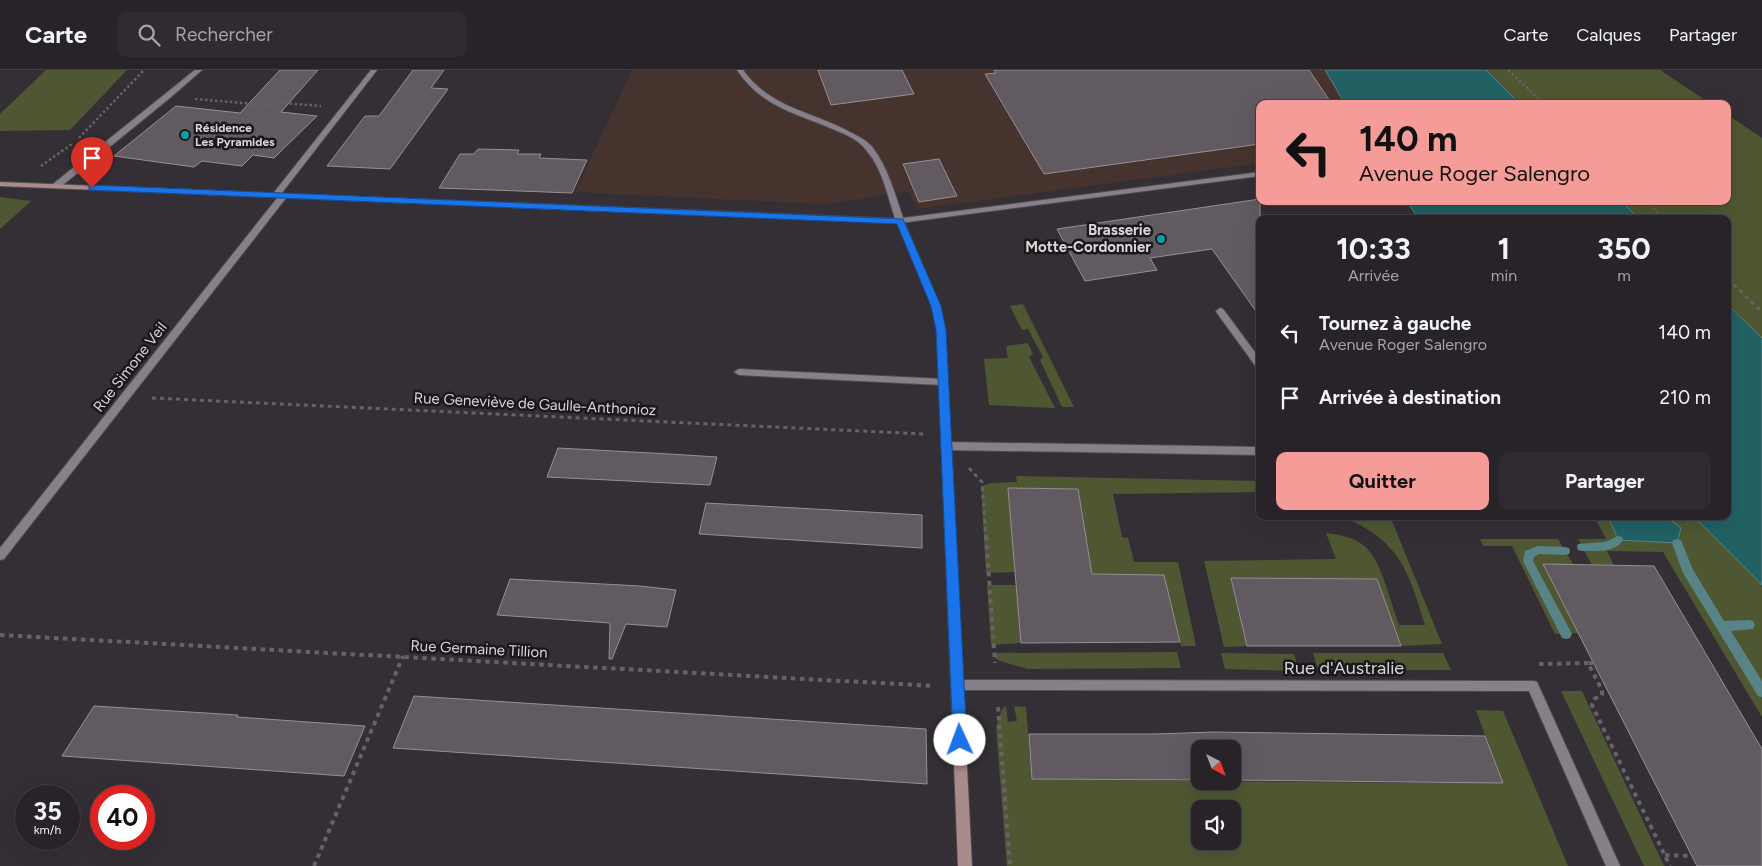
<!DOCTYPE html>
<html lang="fr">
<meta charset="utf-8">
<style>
:root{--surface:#272328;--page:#2f2b30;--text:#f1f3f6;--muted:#a4a4a8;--line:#434045;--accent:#f59b98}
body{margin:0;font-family:Figtree,sans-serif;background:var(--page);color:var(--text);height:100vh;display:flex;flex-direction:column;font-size:19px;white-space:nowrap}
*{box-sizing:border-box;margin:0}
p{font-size:16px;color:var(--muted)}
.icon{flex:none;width:28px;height:28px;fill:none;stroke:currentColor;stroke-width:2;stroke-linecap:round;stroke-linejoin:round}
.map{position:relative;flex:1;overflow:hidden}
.panel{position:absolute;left:1256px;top:145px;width:475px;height:305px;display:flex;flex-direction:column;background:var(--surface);border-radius:10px;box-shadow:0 5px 20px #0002,0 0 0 1px var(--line)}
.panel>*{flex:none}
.guide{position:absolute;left:1256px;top:30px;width:475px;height:105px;border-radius:10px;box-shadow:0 5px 20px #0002,0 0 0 1px var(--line);background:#f59b98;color:#111;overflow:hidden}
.needle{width:32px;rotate:138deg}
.buttons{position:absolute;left:1191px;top:670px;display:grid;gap:10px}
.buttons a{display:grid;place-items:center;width:50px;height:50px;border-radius:10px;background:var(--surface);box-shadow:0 5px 20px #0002,0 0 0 1px var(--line);font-size:25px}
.speed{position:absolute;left:15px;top:715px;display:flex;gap:10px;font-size:25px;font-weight:700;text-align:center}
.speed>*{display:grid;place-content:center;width:65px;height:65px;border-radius:50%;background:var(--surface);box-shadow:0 5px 20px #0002,0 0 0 1px var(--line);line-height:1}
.speed small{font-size:12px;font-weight:400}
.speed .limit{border:8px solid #d22;background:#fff;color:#111}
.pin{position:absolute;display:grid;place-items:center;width:42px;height:42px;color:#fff;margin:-51px -21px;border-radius:50% 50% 50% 0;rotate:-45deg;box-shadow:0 0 5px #0007}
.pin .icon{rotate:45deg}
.me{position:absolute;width:55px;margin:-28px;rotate:358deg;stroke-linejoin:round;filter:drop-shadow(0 0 4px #0008)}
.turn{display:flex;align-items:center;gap:18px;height:105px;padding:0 20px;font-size:22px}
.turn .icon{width:65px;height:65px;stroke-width:2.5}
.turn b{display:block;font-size:35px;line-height:42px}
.eta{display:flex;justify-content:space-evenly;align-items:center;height:85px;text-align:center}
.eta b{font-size:30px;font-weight:700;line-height:35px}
.button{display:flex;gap:10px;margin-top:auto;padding:10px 20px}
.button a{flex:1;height:58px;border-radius:10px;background:var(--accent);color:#111;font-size:20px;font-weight:700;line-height:58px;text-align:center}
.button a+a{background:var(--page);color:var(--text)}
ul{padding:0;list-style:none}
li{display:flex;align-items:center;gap:15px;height:65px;padding:0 20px}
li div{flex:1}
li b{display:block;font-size:19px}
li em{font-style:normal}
header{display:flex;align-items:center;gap:30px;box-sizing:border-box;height:70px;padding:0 25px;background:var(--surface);border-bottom:1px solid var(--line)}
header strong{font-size:24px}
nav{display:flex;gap:28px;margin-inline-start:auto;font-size:18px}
.search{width:350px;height:45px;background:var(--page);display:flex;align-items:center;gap:12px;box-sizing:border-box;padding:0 18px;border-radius:10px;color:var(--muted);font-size:19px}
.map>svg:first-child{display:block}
.industrial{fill:#46332d}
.green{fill:#4f5732;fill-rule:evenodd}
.water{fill:#216164;stroke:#588487}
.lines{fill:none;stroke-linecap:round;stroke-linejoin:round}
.stream{fill:#588487;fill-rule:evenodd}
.building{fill:#615b61;stroke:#958f96}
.lane-casing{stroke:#514c51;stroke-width:2}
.street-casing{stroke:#514c51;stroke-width:2}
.secondary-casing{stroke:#514c51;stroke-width:2}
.path-far2{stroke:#666267;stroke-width:2.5;stroke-dasharray:2.5 2.5;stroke-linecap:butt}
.path-far1{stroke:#666267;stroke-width:3;stroke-dasharray:4 4;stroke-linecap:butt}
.path{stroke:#666267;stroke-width:4;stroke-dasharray:4.5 4.5;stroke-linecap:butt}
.lane{fill:#878088;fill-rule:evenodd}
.street{fill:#878088;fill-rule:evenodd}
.secondary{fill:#a98b8c;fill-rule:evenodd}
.route{fill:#1a73e8;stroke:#114b97}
.culture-dot{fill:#0f9aa8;stroke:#1a181b;stroke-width:2}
.labels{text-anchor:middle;stroke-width:5;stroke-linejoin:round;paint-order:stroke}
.far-poi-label{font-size:12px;font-weight:bold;fill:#d9d5d9;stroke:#1a181b;text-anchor:start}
.poi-label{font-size:15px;font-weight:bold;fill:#d9d5d9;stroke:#1a181b;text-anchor:end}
.street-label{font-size:15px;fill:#d9d5d9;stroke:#1a181b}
.near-street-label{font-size:18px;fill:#d9d5d9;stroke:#1a181b}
</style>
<header>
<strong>Carte</strong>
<div class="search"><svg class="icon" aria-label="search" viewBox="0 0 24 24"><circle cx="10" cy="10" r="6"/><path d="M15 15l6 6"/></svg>Rechercher</div>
<nav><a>Carte</a><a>Calques</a><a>Partager</a></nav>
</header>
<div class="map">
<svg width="1762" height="796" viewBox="0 0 1762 796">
<rect width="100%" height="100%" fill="#342f35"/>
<polygon class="industrial" points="632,0 1325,0 1345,34 1260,34 1260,93 918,139 909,122 823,134 575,122"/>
<g class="green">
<polygon points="46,0 127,0 70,60 0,61 0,44"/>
<polygon points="1486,0 1660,0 1711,34 1520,34"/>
<polygon points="1728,45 1762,68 1762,268 1728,235 1728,149 1639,149 1621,131 1728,131"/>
<polygon points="0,127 31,131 0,159"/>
<polygon points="1023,234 1074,337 1062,337 1040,290 1043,287 1028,259 1022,260 1010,236"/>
<polygon points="1028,273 1033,284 1029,287 1055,338 989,335 984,289 1008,288 1006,276"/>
<polygon points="1016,406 1260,411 1260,422 1113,424 1122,467 1128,468 1134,492 1178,492 1196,576 1181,576 1164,505 1092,504 1078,419 1008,418 1015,502 986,503 981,416 992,413 1017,412"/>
<path d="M1320,446H1390L1442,574L1401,576L1377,509L1231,508L1247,576L1224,577L1204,491L1336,489L1326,463C1339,465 1353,467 1363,475C1381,487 1391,535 1399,555H1425C1412,514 1404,480 1365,458C1351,449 1338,445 1321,448Z"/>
<polygon points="1594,446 1693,446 1762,515 1762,647 1663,482 1607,481 1614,495 1592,495 1578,469 1606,469"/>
<polygon points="1480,469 1558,469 1573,494 1543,494 1578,563 1555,564 1512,476 1483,476"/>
<polygon points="987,515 1016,515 1021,573 991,575"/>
<polygon points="1177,582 1181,598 1028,599 1000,591 995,588 994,583"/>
<polygon points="1221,583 1294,584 1299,601 1225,599"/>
<polygon points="1313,583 1443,583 1451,600 1318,600"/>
<polygon points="1561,621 1582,621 1664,796 1644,796"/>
<path d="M1006,636L1008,652L1017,651L1014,636L1026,637L1032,709C1190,711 1343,713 1502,713L1476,640L1503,641L1568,796H1007L996,657L1002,639ZM1200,739H1232V771H1200Z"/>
</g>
<g class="water">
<polygon points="1325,0 1486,0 1520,34 1345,34"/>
<polygon points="1407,131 1621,131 1639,149 1418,149"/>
<polygon points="1728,235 1762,268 1762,515 1693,446 1728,446"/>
<polygon points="1608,446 1665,446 1681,458 1677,473 1618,470"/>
</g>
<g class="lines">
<g class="stream">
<path d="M1618,466L1622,467L1623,470C1615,483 1596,481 1582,481L1578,480L1577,477L1578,474L1605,472Z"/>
<polygon points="1677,469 1681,470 1692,498 1724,551 1749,550 1753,551 1755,555 1753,559 1731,561 1762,611 1762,627 1758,626 1683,503 1672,473 1673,470"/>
<polygon points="1538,476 1565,477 1569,478 1570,481 1569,484 1565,485 1539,484 1534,487 1533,491 1572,564 1570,568 1566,569 1562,568 1523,491 1525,481"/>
</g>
</g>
<g class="building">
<polygon points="280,0 318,0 281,42 317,46 274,88 253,85 242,96 202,91 194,97 114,86 176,36 240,43"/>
<polygon points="413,0 444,0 431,18 448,19 390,99 327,96 365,46 379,46"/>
<polygon points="818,0 902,0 914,24 831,35"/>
<polygon points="994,0 1309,0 1332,34 1260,34 1260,74 1044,104 985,4 996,3"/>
<polygon points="478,79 519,80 517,84 541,84 539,88 587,90 572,123 439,118 460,84 474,84"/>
<polygon points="939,89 957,126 919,132 903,94"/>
<polygon points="1260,129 1260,247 1212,179 1150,188 1157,200 1085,211 1057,159"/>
<polygon points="558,378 670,384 717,387 710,415 547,407"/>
<polygon points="1008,418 1078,419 1092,504 1164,505 1180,572 1021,573"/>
<polygon points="706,433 922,445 922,478 699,464"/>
<polygon points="1543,494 1654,496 1762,679 1762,796 1697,796"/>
<polygon points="1231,508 1377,509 1401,576 1247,576"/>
<polygon points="510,509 640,516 676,520 667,557 626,554 612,589 609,589 610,553 497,545"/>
<polygon points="414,626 926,659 927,714 393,678"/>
<polygon points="94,636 238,645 237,647 365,656 344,706 62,686"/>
<polygon points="1214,662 1485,666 1503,713 1232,710 1232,679 1200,679 1200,710 1032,709 1029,664 1155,664"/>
</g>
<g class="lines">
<g class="lane-casing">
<g id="lane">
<polygon points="195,0 202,0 171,27 59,118 53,118 53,114"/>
<path d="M737,0H743C770,38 810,41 848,61C857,66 866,69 873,78C888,98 895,124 903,148L1260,102V106L900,153L896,151C888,128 883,100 867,81C859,70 847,65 835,60C796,43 763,38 737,0Z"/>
<polygon points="1220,238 1223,239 1260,289 1260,299 1257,298 1217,243 1216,241"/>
<polygon points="739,299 943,309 948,312 943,315 739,305 734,302"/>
<polygon points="946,372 1260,377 1260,385 946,380 941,376"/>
</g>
</g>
<g class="street-casing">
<g id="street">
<polygon points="371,0 377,0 281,124 286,124 286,128 4,489 0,490 0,478 278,127 273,127 272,125"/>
<polygon points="957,610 1533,611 1537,612 1620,796 1606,796 1529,621 957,620 953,619 951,615 953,611"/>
</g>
</g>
<g class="secondary-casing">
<polygon id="secondary" points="0,112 903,149 940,236 945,259 972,796 958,796 937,259 932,236 897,153 0,116"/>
</g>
<g class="path-far2">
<polyline points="1508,0 1544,34"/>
<polyline points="195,29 267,35 282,33 321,36"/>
<polyline points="79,68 144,0"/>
<polyline points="41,96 72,74"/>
<polyline points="1646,131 1664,149"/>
</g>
<g class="path-far1">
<polyline points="1728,209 1762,242"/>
<polyline points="152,328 925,364"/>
<polyline points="969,398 982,412 986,468"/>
</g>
<g class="path">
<polyline points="986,466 995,593"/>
<polyline points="0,565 934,616"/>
<polyline points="1593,593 1588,593 1602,620 1602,625 1594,629 1592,635 1670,796"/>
<polyline points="1539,594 1588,593"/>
<polyline points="998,637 1010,796"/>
<polyline points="1665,785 1691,786"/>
<polyline points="314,796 403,586"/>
</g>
<use href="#lane" class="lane"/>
<use href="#street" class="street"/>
<use href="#secondary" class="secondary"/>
</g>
<polygon class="route" points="92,115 903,149 941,236 946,260 967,670 965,674 960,676 955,674 953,670 936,260 931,236 897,154 89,120 89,116"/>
<g class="culture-dot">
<circle cx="185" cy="65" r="5"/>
<circle cx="1161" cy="169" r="5"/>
</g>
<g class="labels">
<g class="far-poi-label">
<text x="195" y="62">Résidence<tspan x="195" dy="14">Les Pyramides</tspan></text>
</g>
<g class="poi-label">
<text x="1151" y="165">Brasserie<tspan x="1151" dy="17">Motte-Cordonnier</tspan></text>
</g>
<g class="street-label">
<text transform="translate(130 297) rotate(-52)" y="5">Rue Simone Veil</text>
<text transform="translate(535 334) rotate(3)" y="5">Rue Geneviève de Gaulle-Anthonioz</text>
<text transform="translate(479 579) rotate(3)" y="5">Rue Germaine Tillion</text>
</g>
<g class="near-street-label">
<text x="1344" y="604">Rue d'Australie</text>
</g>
</g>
</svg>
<div class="buttons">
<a><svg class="needle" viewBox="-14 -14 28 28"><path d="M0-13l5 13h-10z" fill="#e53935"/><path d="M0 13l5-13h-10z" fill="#a4a4a8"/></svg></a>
<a><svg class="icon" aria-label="sound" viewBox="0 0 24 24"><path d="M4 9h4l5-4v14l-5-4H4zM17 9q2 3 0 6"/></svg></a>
</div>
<div class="speed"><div>35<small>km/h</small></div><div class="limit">40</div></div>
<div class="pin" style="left:92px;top:118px;background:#d93025"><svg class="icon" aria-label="arrive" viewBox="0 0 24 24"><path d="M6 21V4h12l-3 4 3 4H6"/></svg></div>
<svg class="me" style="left:960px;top:670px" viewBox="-20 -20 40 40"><circle r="19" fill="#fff"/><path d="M0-13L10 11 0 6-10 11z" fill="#1a73e8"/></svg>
<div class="guide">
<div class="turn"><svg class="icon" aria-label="left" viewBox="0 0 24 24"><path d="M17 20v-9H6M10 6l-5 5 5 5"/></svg><div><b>140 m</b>Avenue Roger Salengro</div></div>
</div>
<section class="panel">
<div class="eta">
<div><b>10:33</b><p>Arrivée</p></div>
<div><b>1</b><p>min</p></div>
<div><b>350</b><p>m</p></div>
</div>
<ul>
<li><svg class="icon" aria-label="left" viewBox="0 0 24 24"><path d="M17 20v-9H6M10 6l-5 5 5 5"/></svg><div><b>Tournez à gauche</b><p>Avenue Roger Salengro</p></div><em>140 m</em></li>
<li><svg class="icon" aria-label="arrive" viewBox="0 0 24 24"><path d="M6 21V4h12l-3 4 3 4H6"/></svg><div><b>Arrivée à destination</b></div><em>210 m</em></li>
</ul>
<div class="button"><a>Quitter</a><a>Partager</a></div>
</section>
</div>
